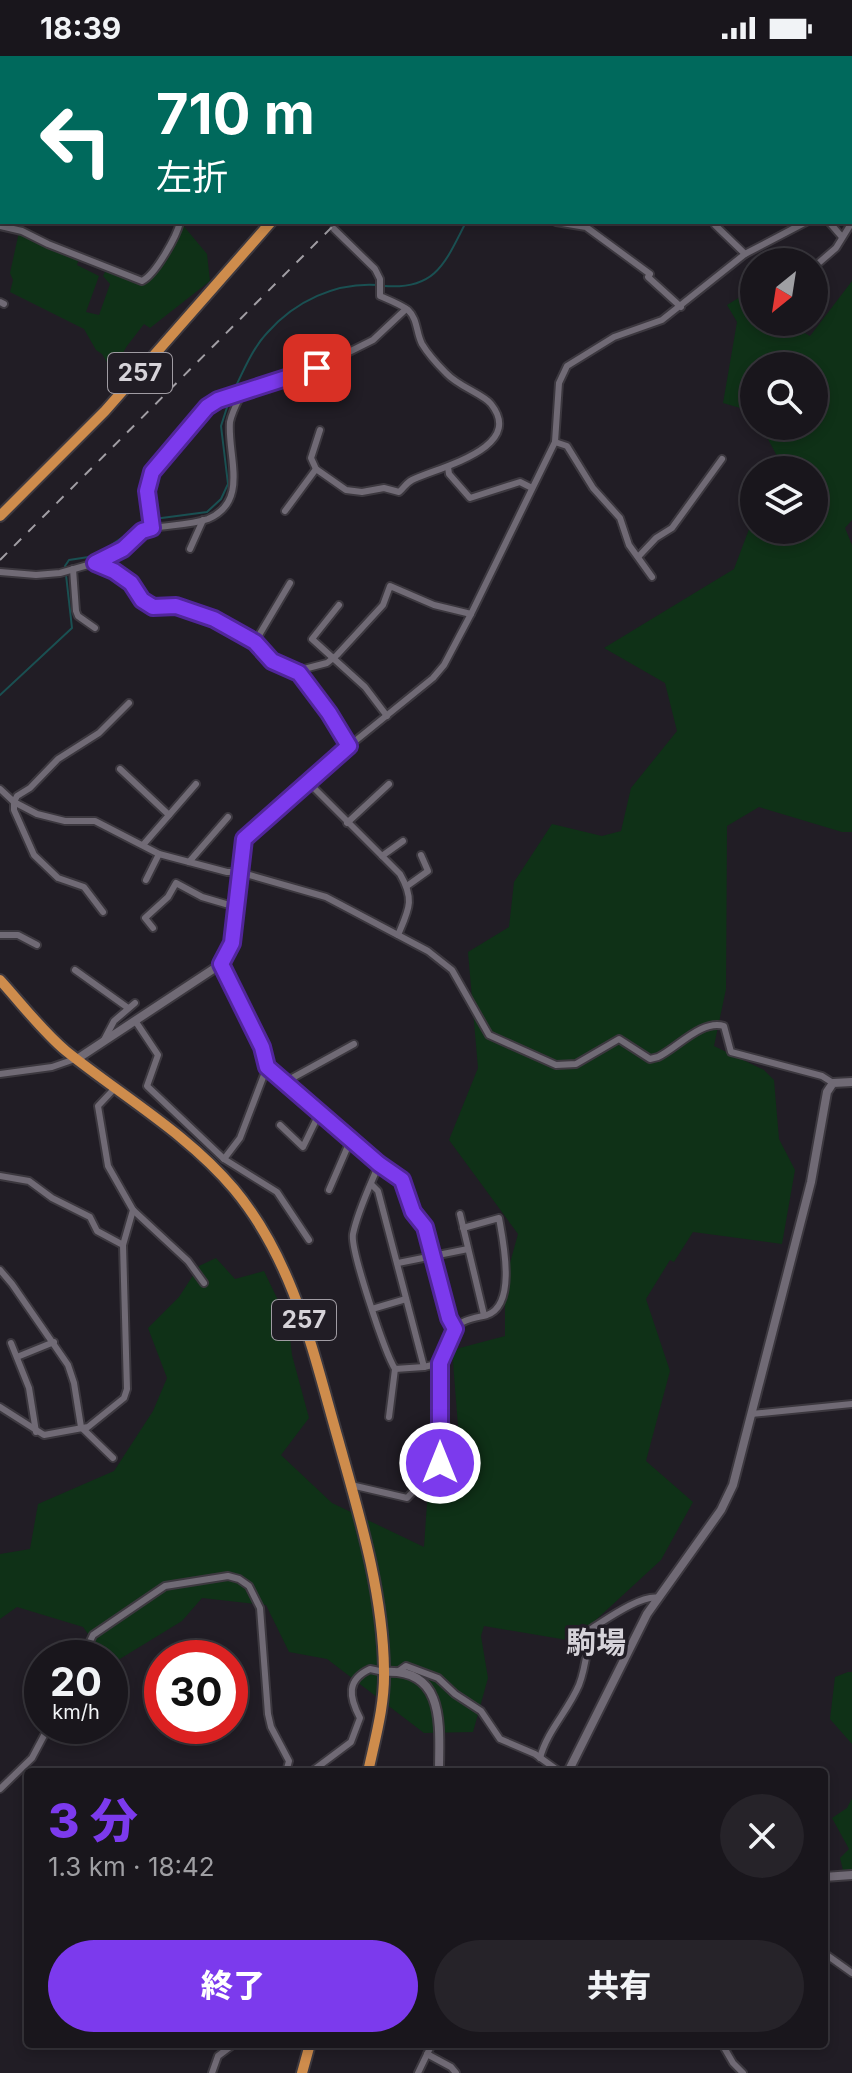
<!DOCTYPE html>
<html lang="ja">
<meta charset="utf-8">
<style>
:root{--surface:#19161c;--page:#262329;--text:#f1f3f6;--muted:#9f9fa3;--line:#37353b;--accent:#7c3aed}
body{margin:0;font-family:Inter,"Noto Sans JP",sans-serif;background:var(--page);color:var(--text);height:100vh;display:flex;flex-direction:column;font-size:30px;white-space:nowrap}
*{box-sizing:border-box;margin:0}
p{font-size:26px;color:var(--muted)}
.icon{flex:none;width:44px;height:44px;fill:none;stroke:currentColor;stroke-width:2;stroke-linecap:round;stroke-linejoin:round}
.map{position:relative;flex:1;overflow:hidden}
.side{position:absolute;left:24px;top:1712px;width:804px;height:280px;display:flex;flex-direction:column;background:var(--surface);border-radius:8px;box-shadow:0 4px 12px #0003,0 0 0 2px var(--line)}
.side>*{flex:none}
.top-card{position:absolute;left:0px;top:0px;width:852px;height:168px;box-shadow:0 4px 12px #0003,0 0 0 2px var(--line);background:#00695c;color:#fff;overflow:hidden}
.needle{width:52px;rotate:210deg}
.buttons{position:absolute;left:740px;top:192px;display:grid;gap:16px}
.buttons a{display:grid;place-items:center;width:88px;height:88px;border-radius:50%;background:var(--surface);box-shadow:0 4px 12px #0003,0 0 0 2px var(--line);font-size:40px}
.speed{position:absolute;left:24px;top:1584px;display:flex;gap:16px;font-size:40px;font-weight:700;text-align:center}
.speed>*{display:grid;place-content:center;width:104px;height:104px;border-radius:50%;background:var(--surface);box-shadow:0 4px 12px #0003,0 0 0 2px var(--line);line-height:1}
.speed small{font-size:20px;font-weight:400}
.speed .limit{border:12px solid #d22;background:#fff;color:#111}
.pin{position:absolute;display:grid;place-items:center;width:68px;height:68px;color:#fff;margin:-34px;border-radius:16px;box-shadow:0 4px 12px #0006}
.me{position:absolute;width:88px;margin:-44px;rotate:0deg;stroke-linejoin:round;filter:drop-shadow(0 0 6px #0008)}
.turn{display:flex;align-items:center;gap:28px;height:168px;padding:0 24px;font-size:36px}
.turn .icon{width:104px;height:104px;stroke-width:2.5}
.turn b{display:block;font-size:56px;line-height:68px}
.round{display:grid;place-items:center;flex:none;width:84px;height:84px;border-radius:42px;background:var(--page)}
.head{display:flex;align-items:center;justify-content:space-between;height:136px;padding:0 24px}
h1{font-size:48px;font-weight:800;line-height:60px;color:var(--accent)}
.action{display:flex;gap:16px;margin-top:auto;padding:16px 24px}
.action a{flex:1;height:92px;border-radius:48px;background:var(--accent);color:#fff;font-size:32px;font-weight:800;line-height:92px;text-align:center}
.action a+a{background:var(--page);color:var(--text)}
.status{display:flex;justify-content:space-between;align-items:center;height:56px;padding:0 40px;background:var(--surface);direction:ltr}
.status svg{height:22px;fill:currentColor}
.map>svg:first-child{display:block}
.green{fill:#0f3117}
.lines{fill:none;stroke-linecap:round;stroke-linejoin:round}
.stream{stroke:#1a5052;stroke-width:2}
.minor-casing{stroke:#3c383f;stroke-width:10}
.tertiary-casing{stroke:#3c383f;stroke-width:12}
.trunk-casing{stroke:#3c383f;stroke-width:14}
.minor{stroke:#706a75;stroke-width:6}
.tertiary{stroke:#706a75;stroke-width:8}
.trunk{stroke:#ce8c4c;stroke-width:10}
.rail{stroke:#a19ea4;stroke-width:2;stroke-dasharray:10 10;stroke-linecap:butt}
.route-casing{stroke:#51269a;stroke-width:20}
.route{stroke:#7c3aed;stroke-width:14}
.labels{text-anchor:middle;stroke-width:7;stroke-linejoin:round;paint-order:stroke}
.shield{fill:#211d25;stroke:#a09ca3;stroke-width:2}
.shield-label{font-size:24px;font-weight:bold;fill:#d6d3d9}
.quarter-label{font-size:30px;font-weight:bold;fill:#d6d3d9;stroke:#211d25}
</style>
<div class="status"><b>18:39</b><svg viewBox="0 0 49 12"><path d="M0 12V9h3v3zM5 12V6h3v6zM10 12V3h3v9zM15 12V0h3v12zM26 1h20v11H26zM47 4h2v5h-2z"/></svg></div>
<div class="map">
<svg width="852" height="2017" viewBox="0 0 852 2017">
<rect width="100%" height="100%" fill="#211d25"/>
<g class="green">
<polygon points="182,168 207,198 210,225 150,272 144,268 127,290 114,312 111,313 102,298 96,294 84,273 10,236 13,224 10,217 19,176 79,202 77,209 99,220 86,256 99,259 110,228 103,220 107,212 139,227 147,227"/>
<polygon points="852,225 852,464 845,472 852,489 852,776 842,776 759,751 727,770 726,933 714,990 764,1014 774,1024 779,1083 795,1114 782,1188 693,1176 674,1206 670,1204 646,1243 670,1315 646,1405 693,1446 661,1504 573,1585 484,1570 481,1580 488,1622 473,1676 424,1677 327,1603 289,1596 266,1549 202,1542 182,1565 110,1609 110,1602 105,1602 83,1571 17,1551 0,1563 0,1498 30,1493 38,1448 114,1415 153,1355 167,1322 148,1272 179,1241 199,1210 216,1202 235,1223 264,1215 288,1265 292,1299 309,1362 281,1399 332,1447 424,1491 429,1418 459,1382 452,1294 505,1280 505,1225 518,1178 449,1084 478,1012 468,896 509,871 514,826 552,768 602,780 621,775 631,732 677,675 665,627 604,592 734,513 754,460 754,474 814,474 814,414 772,414 777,400 761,370 814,370 814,310 754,310 754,356 723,347 737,266 727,249 740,241 754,249 754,266 785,266 810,280"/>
<polygon points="848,1616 852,1616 852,1688 830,1663 835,1621"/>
<polygon points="852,1742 852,1813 843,1814 840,1802 849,1793 832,1762 847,1752"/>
</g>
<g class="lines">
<g class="stream">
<polyline points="552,2 553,0"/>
<path d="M384,230C436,234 445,207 466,166"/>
<path d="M233,336C243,316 252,293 267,277C295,245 336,226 378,229"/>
<polyline points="154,463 207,456 221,443 228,428 221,370 230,342"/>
<polyline points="0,639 72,572 65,510 69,504 95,500 148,464"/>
</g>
<g class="minor-casing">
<g id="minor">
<polyline points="252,0 252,2"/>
<polyline points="63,2 64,0"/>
<polyline points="850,130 852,127"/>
<polyline points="556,166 586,171 650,218 648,221 681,251"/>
<polyline points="829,166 842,181"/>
<polyline points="715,169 745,198"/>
<path d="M0,170L22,175L48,188L142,225C155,219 177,180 180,166"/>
<polyline points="814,211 836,192 849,171"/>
<polyline points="0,246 4,248"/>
<polyline points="555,386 567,390 593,432 620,462 629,489 652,521"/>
<polyline points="448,411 449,418 470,442 520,426 532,432"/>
<polyline points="316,413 311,402 320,374"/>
<path d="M285,455L316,413L346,434L362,436L384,432L399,436C404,432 406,427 412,424C439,411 526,392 491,348C483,338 459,331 446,317C437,308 428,298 422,288C416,277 418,263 408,254C400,248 389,244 380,240V223L375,213L334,173"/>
<path d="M152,472C170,469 191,469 208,463C250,445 227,399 230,366C232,356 237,347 242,337"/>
<polyline points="190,493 203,464"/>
<polyline points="639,500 656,482 672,472 722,403"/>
<polyline points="95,507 114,515 131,527 142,544 153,551 176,550 214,563 255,586 272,605 304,613 327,607 337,599 383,549 390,530 434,549 471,558"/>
<polyline points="73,513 76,555 78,560 95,572"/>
<polyline points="0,516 36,519 60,517 95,507 123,493 142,475 152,472 147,435 152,416 207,351 218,344 317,312 373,284 406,253"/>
<polyline points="339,549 312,583 365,631 387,660"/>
<polyline points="255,586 290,527"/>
<polyline points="291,612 308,628 349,690"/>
<polyline points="120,713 169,759"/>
<path d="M308,726L400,818C415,844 409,853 398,879"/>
<path d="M0,733L14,746L37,758L65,765H95L159,798L227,816H239L326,841L428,895L452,914L489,979L556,1009L576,1008L619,983L650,1003L658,1001C677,992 702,963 724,970L731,996L822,1020L833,1027"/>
<polyline points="347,767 389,728"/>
<polyline points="143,789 196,728"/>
<polyline points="382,800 403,785"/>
<polyline points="189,806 228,761"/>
<polyline points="239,816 242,789 251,775 349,690 433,622 444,609 471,558 555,386 559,327 567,310 614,281 662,264 745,198 806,166"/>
<polyline points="146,824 159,798"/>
<polyline points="407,830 428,815 421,799"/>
<polyline points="103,856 84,831 58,822 34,799 14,754 14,746 17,740 30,732 58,703 99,677 129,647"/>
<polyline points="153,872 145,862 168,841 176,827 202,841 236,851"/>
<polyline points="0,879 18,879 37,889"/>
<polyline points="221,908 262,991 267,1011 240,1082 224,1103"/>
<polyline points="75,914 128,952"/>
<polyline points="136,966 158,999 147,1030 224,1103 277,1136 309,1184"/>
<polyline points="103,986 114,965 135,947"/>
<polyline points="267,1011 379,1108 402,1124 413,1156 425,1171 449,1262 455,1273"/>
<polyline points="0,1018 52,1011 75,1003"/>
<polyline points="285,1026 354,988"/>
<polyline points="280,1069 303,1091 320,1056"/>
<path d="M379,1108C370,1130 358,1154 353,1178C350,1193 385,1297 395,1313L424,1311L440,1307"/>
<polyline points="0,1120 29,1125 52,1142 90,1161 97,1175 123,1189"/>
<polyline points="371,1128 378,1135 424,1311"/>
<polyline points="329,1134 351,1083"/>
<polyline points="133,1154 188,1205 204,1227"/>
<polyline points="460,1158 484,1259"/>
<polyline points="398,1207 468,1193"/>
<polyline points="0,1214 12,1228 68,1309 74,1327 81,1371 113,1402"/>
<polyline points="372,1253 406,1243"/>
<polyline points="11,1287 29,1332 36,1376"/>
<polyline points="17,1301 54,1286"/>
<polyline points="0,1351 44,1379 88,1371 124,1342 127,1333 123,1189 133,1154 108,1110 98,1050 114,1033"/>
<polyline points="751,1358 852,1348"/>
<polyline points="389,1361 395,1313"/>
<path d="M351,1429L407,1442L440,1407C440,1364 432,1313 454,1274C461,1263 476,1262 487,1259C517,1249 503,1185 499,1162L463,1172"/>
<polyline points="82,1602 93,1579 165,1530 228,1520 239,1523 249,1530 260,1552 268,1658 271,1671 289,1705 286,1716"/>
<polyline points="399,1615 406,1610 438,1622 455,1638 481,1655 500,1683 535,1698 560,1716"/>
<path d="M540,1702C547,1675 568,1655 579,1629C586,1612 587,1591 591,1573C607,1563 642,1538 659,1542"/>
<path d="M311,1716L351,1686L360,1662C349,1641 346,1624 370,1613L384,1616"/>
<polyline points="0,1733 32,1702 49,1670"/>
<polyline points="824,1897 852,1917"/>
<polyline points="722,1988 733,2007 743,2017"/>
<polyline points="427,1998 451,2011 456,2017"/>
<polyline points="212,2017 218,2000 234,1988"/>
<polyline points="418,2017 432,1988"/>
</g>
</g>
<g class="tertiary-casing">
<g id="tertiary">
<polyline points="77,1003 221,908 232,887 239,816"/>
<path d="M384,1616C447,1612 439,1672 439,1716"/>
<polyline points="568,1716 647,1558 721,1454 733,1429 811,1126 827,1036 833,1027 852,1026"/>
<polyline points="824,1821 852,1819"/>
</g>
</g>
<g class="trunk-casing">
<g id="trunk">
<polyline points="411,2 412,0"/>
<polyline points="0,460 105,355 271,166"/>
<path d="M0,924C21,947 42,975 66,995C122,1040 188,1078 234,1133C294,1205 313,1296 338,1383C359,1458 383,1536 384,1614C385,1649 375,1683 368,1716"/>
<polyline points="302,2017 310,1988"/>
</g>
</g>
<use href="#minor" class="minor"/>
<use href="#tertiary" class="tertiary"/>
<use href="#trunk" class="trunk"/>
<g class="rail">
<polyline points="503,2 505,0"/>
<polyline points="0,504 337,166"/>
</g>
</g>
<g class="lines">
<g class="route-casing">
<polyline id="route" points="317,312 218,344 207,351 152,416 147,435 152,472 142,475 123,493 95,507 114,515 131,527 142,544 153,551 176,550 214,563 255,586 272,605 299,617 329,657 349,690 244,783 232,887 221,908 262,991 267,1011 379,1108 402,1124 413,1156 425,1171 449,1262 455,1273 440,1307 440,1407"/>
</g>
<use href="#route" class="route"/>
</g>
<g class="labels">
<g class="shield">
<rect x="108" y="297" width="64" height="40" rx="6"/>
<rect x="272" y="1244" width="64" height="40" rx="6"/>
</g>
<g class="shield-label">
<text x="140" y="325">257</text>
<text x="304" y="1272">257</text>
</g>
<g class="quarter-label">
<text x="596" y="1597">駒場</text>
</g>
</g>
</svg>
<div class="buttons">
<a><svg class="needle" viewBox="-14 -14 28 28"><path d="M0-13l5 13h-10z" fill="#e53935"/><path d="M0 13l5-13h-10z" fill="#9f9fa3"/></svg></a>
<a><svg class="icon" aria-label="search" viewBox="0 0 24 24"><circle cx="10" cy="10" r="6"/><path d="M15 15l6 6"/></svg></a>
<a><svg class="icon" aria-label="layers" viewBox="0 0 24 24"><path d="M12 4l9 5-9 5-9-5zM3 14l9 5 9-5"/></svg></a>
</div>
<div class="speed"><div>20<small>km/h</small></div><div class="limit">30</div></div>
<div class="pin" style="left:317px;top:312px;background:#d93025"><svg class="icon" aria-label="arrive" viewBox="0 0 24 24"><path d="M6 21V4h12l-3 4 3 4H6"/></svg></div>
<svg class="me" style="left:440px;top:1407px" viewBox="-20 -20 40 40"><circle r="17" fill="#7c3aed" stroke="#fff" stroke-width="3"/><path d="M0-11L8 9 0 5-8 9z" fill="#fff"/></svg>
<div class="top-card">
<div class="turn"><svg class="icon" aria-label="left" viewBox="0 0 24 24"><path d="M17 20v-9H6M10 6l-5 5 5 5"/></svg><div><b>710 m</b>左折</div></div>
</div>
<section class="side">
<div class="head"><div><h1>3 分</h1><p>1.3 km · 18:42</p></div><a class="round"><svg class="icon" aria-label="close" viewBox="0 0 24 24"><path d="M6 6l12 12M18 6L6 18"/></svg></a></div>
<div class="action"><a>終了</a><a>共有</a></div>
</section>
</div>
